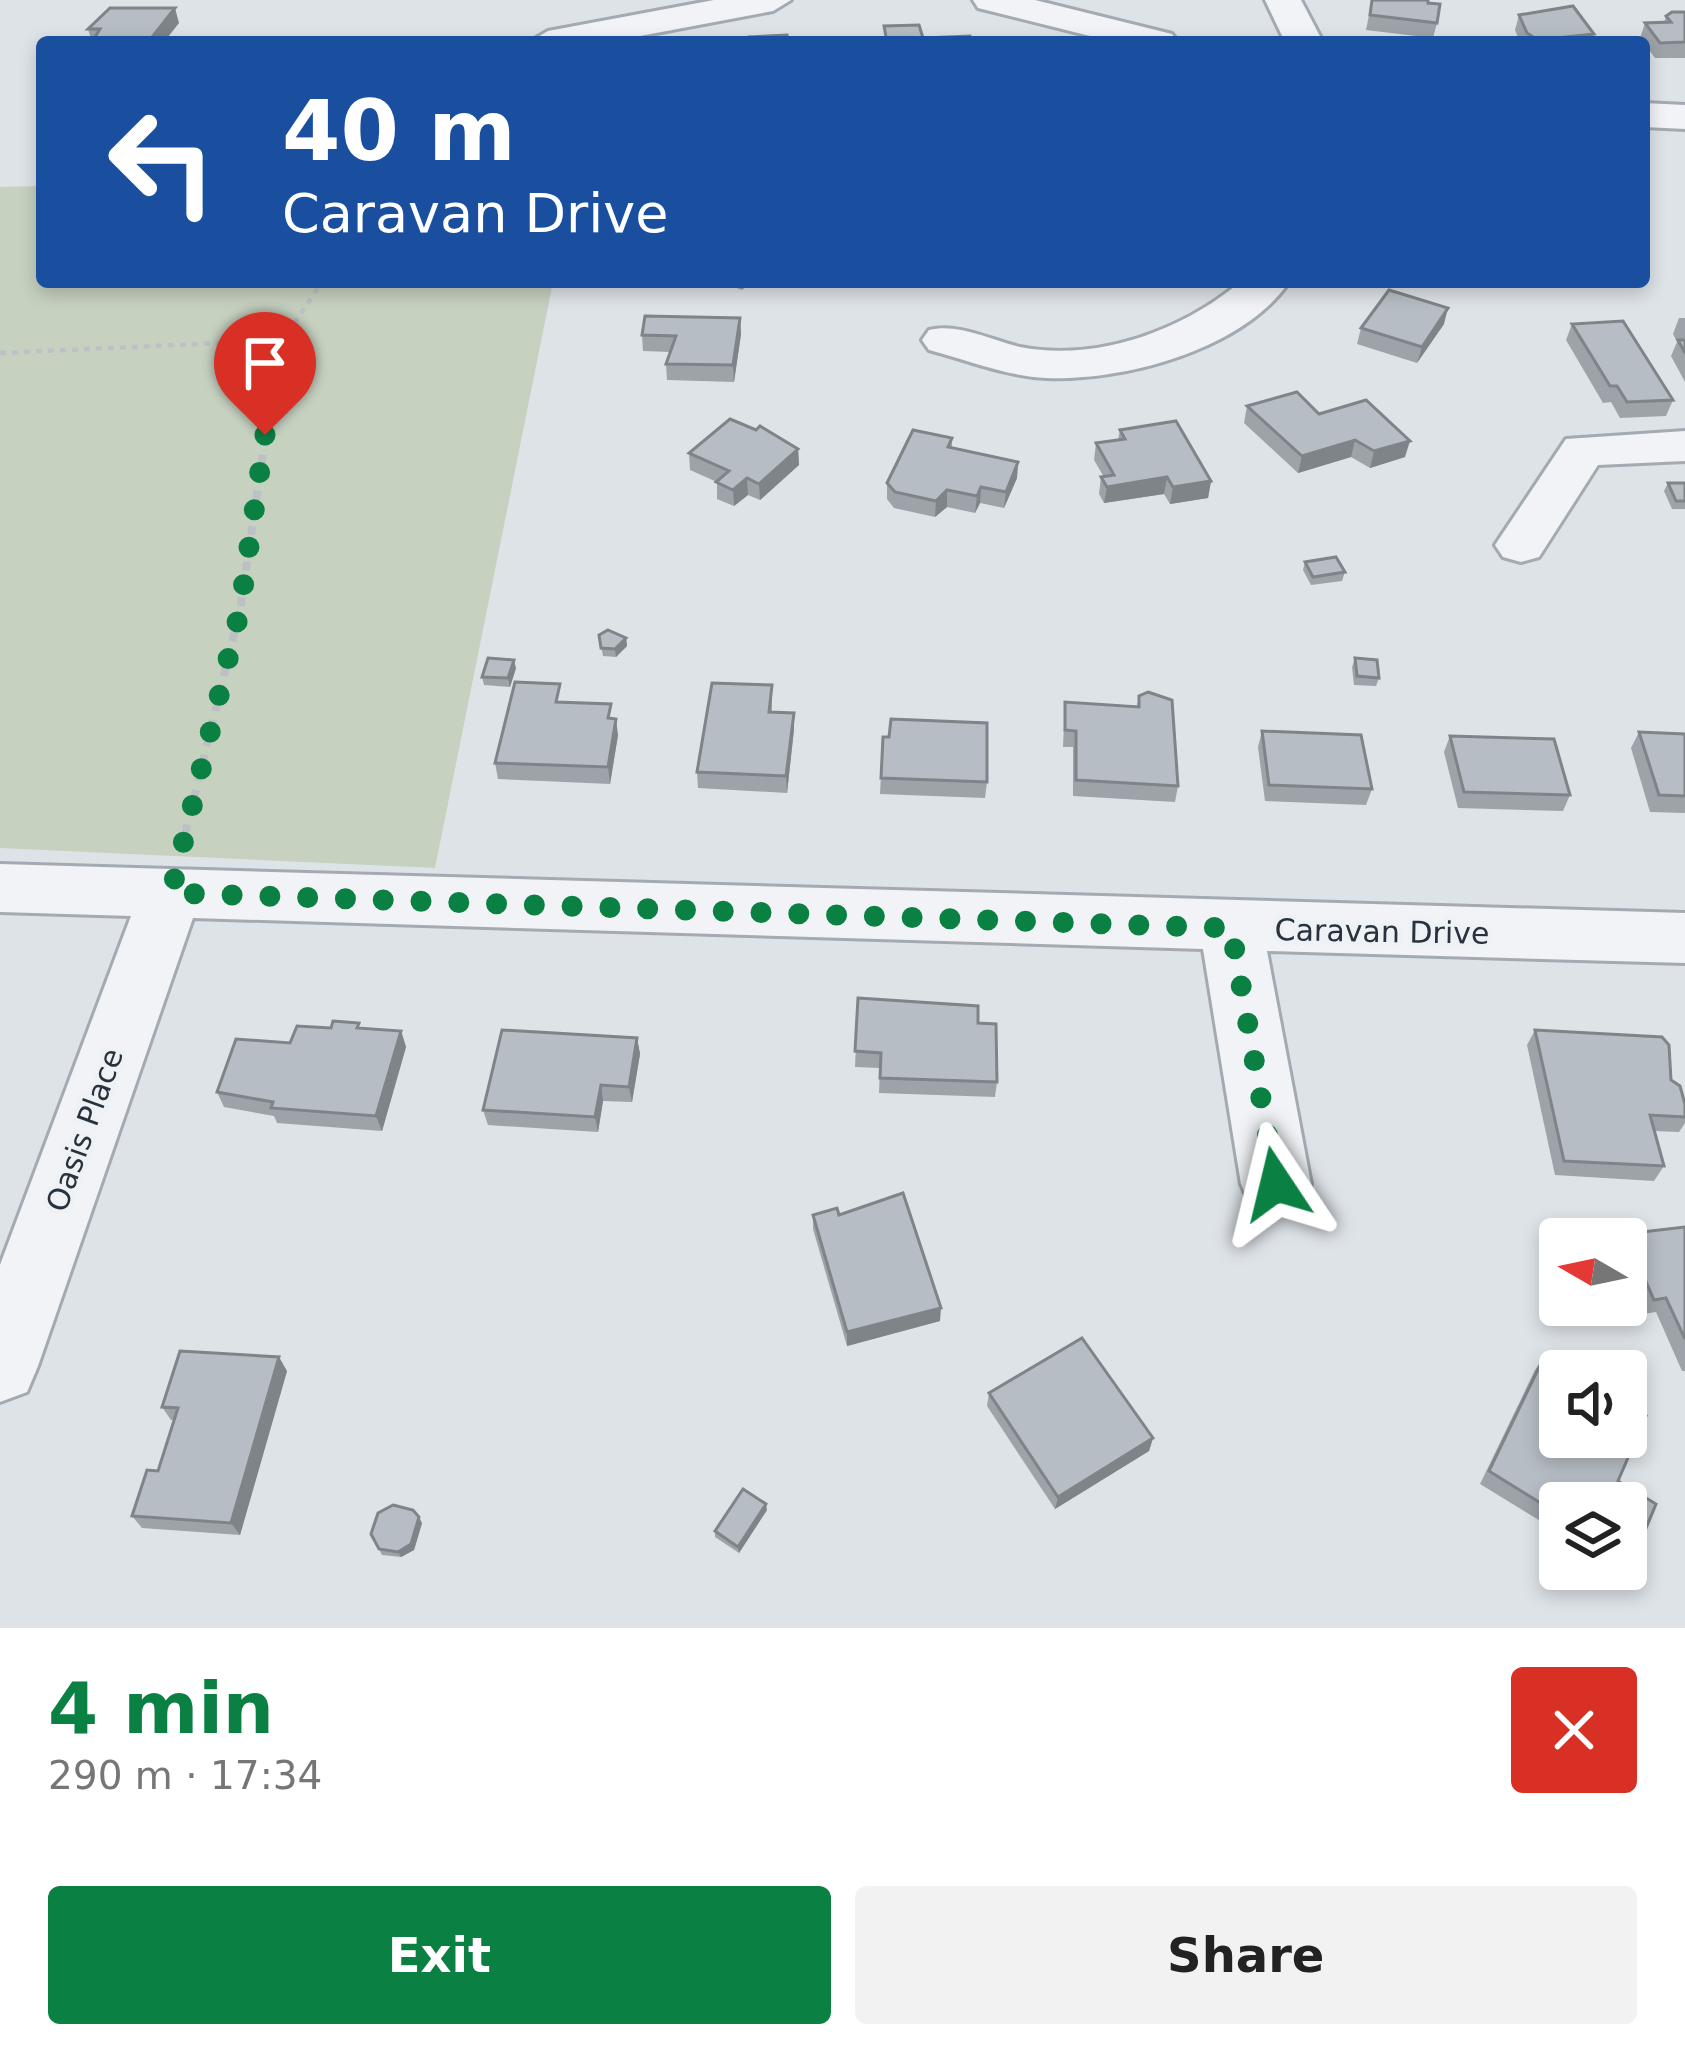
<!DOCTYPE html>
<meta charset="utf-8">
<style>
:root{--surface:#fff;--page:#f2f2f2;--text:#222;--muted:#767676;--accent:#0b8043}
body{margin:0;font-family:"DejaVu Sans",sans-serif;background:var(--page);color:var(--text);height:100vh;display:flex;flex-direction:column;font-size:45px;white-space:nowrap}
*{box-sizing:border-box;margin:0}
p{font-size:39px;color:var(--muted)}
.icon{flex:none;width:66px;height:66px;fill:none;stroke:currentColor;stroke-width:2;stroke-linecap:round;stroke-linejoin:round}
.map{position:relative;height:1628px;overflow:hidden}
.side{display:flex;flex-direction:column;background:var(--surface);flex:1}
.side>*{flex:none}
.hud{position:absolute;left:36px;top:36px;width:1614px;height:252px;border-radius:12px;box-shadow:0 6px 18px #0003;background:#1a4fa0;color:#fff;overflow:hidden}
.needle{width:78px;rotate:279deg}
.fabs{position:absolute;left:1539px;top:1218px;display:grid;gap:24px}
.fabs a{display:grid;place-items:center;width:108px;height:108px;border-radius:12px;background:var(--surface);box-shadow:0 6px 18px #0003;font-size:60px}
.pin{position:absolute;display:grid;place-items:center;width:102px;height:102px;color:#fff;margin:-123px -51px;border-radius:50% 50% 50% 0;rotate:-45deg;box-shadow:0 0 12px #0007}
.pin .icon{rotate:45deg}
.me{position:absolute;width:132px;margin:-66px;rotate:350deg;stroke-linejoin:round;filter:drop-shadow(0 0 9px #0008)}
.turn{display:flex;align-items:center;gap:42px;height:252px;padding:0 48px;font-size:54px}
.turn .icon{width:156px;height:156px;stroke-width:2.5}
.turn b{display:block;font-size:84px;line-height:102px}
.round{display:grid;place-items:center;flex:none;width:126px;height:126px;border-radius:12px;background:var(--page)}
.head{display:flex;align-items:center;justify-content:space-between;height:204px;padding:0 48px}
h1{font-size:72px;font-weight:700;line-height:90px;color:var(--accent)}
.button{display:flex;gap:24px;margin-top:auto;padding:24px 48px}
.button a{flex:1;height:138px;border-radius:12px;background:var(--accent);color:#fff;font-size:48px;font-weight:700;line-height:138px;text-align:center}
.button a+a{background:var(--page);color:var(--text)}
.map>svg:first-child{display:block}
.green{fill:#c6d1c0}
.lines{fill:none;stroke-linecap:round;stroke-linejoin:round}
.minor-casing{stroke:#a4aab2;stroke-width:6}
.path-far1{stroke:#bdc1c6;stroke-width:4.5;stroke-dasharray:6 6;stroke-linecap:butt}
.path{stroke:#bdc1c6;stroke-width:8;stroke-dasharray:9 9;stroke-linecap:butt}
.minor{fill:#f1f3f6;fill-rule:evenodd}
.wall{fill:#9da3a9}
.shaded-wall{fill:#7f8489}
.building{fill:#b6bdc4;stroke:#7f8489;stroke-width:3}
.route{stroke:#0b8043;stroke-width:21;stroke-dasharray:0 37.8}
.labels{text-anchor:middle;stroke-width:9;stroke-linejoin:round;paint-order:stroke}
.street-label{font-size:30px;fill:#28323e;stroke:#eef2f5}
</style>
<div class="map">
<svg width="1685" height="1628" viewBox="0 0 1685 1628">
<rect width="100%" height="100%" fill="#dee3e8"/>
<polygon class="green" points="42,186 42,282 553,282 435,868 0,848 0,187"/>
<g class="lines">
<g class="minor-casing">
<g id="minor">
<polygon points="714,0 791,0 773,11 608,42 529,42 548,31"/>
<polygon points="973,0 1035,0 1172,34 1178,42 1114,42 978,8"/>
<polygon points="1265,0 1301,0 1323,42 1285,42"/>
<polygon points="1644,103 1685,105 1685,129 1644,127"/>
<path d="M1240,282H1289C1242,350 1124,381 1046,378C1006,376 967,360 929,350L922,340L929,330C959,323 990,340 1020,347C1096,362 1182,331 1240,282Z"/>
<polygon points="1685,431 1685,461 1598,465 1539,557 1521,562 1503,557 1495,545 1566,439"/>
<polygon points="0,864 1685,913 1685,963 1267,951 1311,1184 1301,1206 1276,1215 1251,1206 1241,1184 1203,949 193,918 38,1366 27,1392 0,1402 0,1265 131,916 0,912"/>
</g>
</g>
<g class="path-far1">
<polyline points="0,353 283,340"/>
<polyline points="270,402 278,348 322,282"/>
</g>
<polyline class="path" points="181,851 240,610 271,399"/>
<use href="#minor" class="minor"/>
</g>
<g class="wall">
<polygon points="1372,0 1428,3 1437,23 1433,38 1366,30"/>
<polygon points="1685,12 1685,58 1655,58 1640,38 1645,23 1664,23 1666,16"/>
<polygon points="1519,15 1594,34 1591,42 1520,42 1515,30"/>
<polygon points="179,23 92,42 88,29"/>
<polygon points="721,282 752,282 742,290"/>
<polygon points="740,318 741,334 734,382 667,380 666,364 670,352 643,351 642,335"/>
<polygon points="1679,318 1685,318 1685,382 1671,356 1677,342 1673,334"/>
<polygon points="1444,324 1417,363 1357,344 1361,328"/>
<polygon points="1572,324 1673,400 1666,416 1620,418 1611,402 1603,403 1566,340"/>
<polygon points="1247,406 1319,414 1405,457 1370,468 1351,457 1298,473 1244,423"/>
<polygon points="1120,430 1211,481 1208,498 1170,504 1164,494 1104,503 1099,494 1101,477 1104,477 1094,460 1096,443 1118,440"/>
<polygon points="952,438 952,448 1018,462 1017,478 1004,508 980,503 975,513 947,507 935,517 894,508 887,499 887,483"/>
<polygon points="798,449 799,465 760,500 748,495 734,506 717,499 717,482 690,470 689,453"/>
<polygon points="1668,483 1685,483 1685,509 1672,509 1664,491"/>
<polygon points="1305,562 1345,572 1342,581 1311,585 1303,570"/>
<polygon points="599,635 626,638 627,646 616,657 603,656"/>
<polygon points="1355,658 1379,678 1376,686 1354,685 1352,667"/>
<polygon points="516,668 510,687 484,685 482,677"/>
<polygon points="772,685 772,712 794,729 787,793 698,788 697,772"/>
<polygon points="1139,696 1178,786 1175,802 1073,796 1073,747 1063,747 1065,702 1137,706"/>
<polygon points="562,702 613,719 618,735 610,784 498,779 495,763"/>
<polygon points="1262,731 1372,789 1366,805 1265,801 1258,747"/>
<polygon points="1639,732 1685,734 1685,813 1650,812 1631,748"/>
<polygon points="1450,736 1570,795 1563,811 1458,808 1444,752"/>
<polygon points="883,737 987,782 985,798 880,794"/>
<polygon points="858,998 978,1023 997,1082 995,1097 879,1093 880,1068 855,1067"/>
<polygon points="361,1029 401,1031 406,1047 382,1131 277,1123 274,1116 224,1107 217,1092 290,1043"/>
<polygon points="1535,1030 1671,1080 1685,1104 1685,1123 1679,1132 1654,1131 1664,1166 1654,1181 1555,1175 1527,1045"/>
<polygon points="637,1038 640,1054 632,1102 603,1101 598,1132 488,1125 483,1110"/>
<polygon points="813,1215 839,1215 940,1321 847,1346 813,1229"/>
<polygon points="1685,1227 1685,1371 1682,1371 1656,1312 1643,1314 1626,1274 1626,1239 1621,1239 1625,1234"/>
<polygon points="1544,1357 1569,1371 1560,1371 1560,1437 1626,1437 1626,1405 1646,1416 1618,1481 1656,1504 1637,1550 1626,1561 1626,1503 1560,1503 1560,1533 1480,1484 1535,1370"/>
<polygon points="287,1371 240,1535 142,1528 132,1516 158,1471 174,1420 171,1420 162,1407"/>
<polygon points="989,1393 1153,1438 1149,1451 1055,1509 987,1406"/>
<polygon points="767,1510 739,1553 715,1537 715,1531"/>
<polygon points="422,1523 414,1550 401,1557 382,1555 371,1534"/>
</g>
<g class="shaded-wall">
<polygon points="175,8 179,23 164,42 149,42"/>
<polygon points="1448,308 1444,324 1417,363 1422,347"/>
<polygon points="740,318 741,334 734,382 733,365"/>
<polygon points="1355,440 1351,457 1298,473 1302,456"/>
<polygon points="1410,441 1405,457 1370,468 1374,451"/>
<polygon points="798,449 799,465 760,500 759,484"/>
<polygon points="1018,462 1017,478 1004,508 1006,492"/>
<polygon points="1167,477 1164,494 1104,503 1107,487"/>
<polygon points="747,478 748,495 734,506 733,490"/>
<polygon points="1211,481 1208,498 1170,504 1173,487"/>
<polygon points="981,487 980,503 975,513 977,496"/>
<polygon points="947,490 947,507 935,517 936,501"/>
<polygon points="626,638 627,646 616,657 615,649"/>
<polygon points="514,660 516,668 510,687 508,678"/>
<polygon points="794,713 794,729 787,793 786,776"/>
<polygon points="616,719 618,735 610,784 608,767"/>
<polygon points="401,1031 406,1047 382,1131 376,1116"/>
<polygon points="637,1038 640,1054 632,1102 629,1087"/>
<polygon points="601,1085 603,1101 598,1132 595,1117"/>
<polygon points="941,1308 940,1321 847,1346 847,1332"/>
<polygon points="279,1357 287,1371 240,1535 231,1523"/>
<polygon points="1153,1438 1149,1451 1055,1509 1058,1497"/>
<polygon points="766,1504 767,1510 739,1553 738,1547"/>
<polygon points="419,1517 422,1523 414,1550 401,1557 398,1552"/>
</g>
<g class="building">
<polygon points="1372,0 1428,0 1428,3 1440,4 1437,23 1370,15"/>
<polygon points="1573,6 1594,34 1538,40 1527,33 1519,15"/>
<polygon points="110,8 175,8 149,41 92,42 100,29 88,29"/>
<polygon points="1672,12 1685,12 1685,42 1660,43 1645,23 1671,22 1666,16"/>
<polygon points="919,25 923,38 970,36 972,42 887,42 884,26"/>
<polygon points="787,35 788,42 749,42 749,37"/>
<polygon points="1389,290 1448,308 1422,347 1361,328"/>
<polygon points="645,316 740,318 733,365 666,364 676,336 642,335"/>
<polygon points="1623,321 1673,400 1627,402 1617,386 1610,386 1572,324"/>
<polygon points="1678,340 1685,340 1685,353"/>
<polygon points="1297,392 1319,414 1366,400 1410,441 1374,451 1355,440 1302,456 1247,406"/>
<polygon points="730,419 756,430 760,426 798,449 759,484 747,478 733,490 716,482 729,471 689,453"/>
<polygon points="1176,421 1211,481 1173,487 1167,477 1107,487 1101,477 1114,475 1096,443 1125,439 1120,430"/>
<polygon points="913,430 952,438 948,447 1018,462 1006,492 981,487 977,496 947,490 936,501 895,492 887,483"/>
<polygon points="1668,483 1685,483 1685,501 1676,501"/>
<polygon points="1336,557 1345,572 1313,577 1305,562"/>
<polygon points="608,630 626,638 615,649 601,648 599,635"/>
<polygon points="488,658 514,660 508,678 482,677"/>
<polygon points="1355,658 1377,660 1379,678 1357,676"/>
<polygon points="515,682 560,684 556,702 611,704 608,718 616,719 608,767 495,763"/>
<polygon points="712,683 772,685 769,712 794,713 786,776 697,772"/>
<polygon points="1148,692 1172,700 1178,786 1076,780 1076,731 1065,730 1065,702 1139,707 1139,696"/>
<polygon points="891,719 987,723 987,782 881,778 883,737 889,737"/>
<polygon points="1262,731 1361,735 1372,789 1269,785"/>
<polygon points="1639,732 1685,734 1685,796 1659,795"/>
<polygon points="1450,736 1554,739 1570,795 1464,792"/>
<polygon points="858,998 978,1006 978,1023 996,1024 997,1082 880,1078 881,1053 855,1051"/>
<polygon points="333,1021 359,1023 357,1028 401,1031 376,1116 271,1108 273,1102 217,1092 236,1039 290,1043 297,1026 331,1028"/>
<polygon points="502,1030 637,1038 629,1087 601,1085 595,1117 483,1110"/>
<polygon points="1535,1030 1662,1037 1669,1045 1671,1080 1680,1086 1685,1104 1685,1117 1650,1115 1664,1166 1564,1161"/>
<polygon points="903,1193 941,1308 847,1332 813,1215 837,1208 839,1215"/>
<polygon points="1685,1227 1685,1339 1666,1298 1654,1300 1625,1234"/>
<polygon points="1082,1338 1153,1438 1058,1497 989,1393"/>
<polygon points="180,1351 279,1357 231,1523 132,1516 147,1470 158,1471 178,1408 162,1407"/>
<polygon points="1544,1357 1569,1371 1560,1371 1560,1437 1626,1437 1626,1405 1646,1416 1618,1481 1656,1504 1637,1550 1626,1543 1626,1503 1560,1503 1560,1515 1489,1471"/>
<polygon points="743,1489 766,1504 738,1547 715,1531"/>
<polygon points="393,1505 413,1510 419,1517 411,1544 398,1552 379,1549 371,1534 378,1513"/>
</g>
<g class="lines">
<polyline class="route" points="265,435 240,610 171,893 1231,928 1276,1184"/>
</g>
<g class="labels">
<g class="street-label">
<text transform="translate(1382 932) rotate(1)" y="10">Caravan Drive</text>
<text transform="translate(85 1130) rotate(-70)" y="10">Oasis Place</text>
</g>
</g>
</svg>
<div class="fabs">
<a><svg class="needle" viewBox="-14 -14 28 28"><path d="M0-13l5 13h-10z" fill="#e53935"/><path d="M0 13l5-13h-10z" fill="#767676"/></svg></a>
<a><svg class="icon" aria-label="sound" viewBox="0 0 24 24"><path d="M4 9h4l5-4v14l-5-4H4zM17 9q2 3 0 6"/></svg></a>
<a><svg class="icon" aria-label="layers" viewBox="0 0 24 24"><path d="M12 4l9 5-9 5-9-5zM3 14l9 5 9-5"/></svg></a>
</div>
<div class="pin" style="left:265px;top:435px;background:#d93025"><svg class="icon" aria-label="arrive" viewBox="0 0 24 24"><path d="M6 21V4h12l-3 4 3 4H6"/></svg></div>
<svg class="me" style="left:1276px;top:1184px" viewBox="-20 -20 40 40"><path d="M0-17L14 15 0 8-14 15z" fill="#0b8043" stroke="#fff" stroke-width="4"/></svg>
<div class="hud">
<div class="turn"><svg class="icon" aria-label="left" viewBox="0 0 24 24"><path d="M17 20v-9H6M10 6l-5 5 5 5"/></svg><div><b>40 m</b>Caravan Drive</div></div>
</div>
</div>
<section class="side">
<div class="head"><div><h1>4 min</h1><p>290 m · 17:34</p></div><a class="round" style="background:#d93025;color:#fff"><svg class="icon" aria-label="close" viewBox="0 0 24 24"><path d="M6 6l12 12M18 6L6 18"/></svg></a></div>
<div class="button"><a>Exit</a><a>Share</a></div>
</section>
